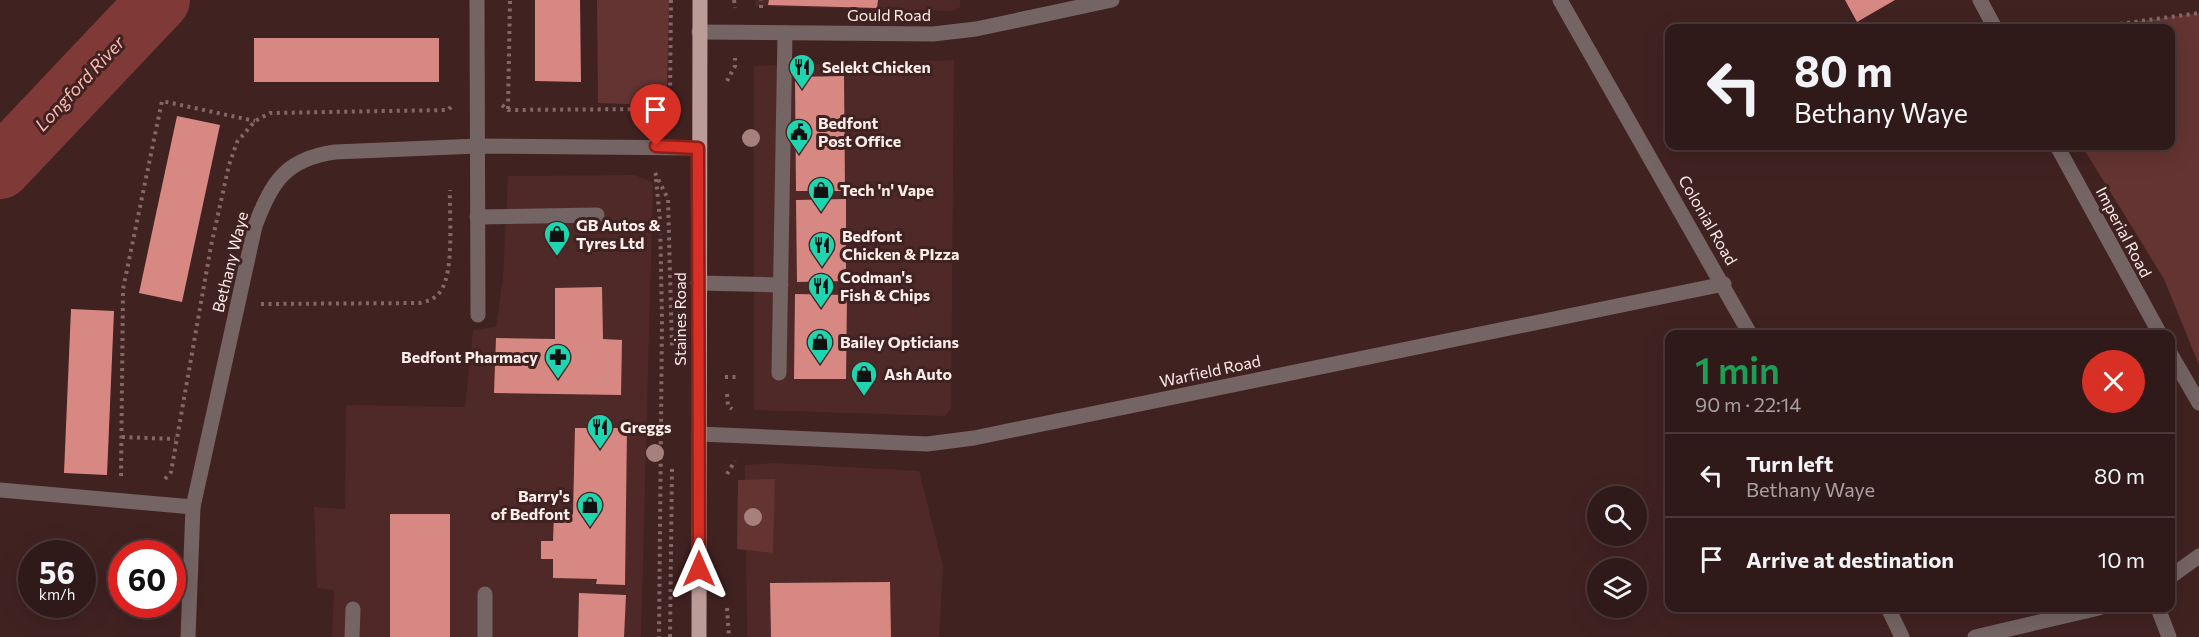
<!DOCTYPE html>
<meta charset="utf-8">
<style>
:root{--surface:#301a19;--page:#382322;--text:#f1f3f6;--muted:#a8a1a2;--line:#4b3838}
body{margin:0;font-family:Commissioner,sans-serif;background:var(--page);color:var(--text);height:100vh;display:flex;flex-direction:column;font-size:22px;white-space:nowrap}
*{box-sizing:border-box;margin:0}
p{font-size:20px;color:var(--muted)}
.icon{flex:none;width:33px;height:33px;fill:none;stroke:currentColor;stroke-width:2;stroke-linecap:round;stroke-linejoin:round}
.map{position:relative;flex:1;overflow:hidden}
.details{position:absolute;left:1665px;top:330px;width:510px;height:282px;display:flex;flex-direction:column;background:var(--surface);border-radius:12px;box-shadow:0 6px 24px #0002,0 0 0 2px var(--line)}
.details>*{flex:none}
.top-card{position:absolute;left:1665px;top:24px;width:510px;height:126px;border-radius:12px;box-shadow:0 6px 24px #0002,0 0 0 2px var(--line);background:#301a19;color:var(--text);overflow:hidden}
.buttons{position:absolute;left:1587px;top:486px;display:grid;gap:12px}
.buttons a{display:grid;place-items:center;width:60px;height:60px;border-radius:50%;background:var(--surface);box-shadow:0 6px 24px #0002,0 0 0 2px var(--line);font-size:30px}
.speed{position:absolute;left:18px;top:540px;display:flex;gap:12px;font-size:30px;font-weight:700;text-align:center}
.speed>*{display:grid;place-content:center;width:78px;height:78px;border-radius:50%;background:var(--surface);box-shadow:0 6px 24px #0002,0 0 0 2px var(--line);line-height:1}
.speed small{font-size:15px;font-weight:400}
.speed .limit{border:9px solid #d22;background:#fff;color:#111}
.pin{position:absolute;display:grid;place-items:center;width:51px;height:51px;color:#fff;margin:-62px -26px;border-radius:50% 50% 50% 0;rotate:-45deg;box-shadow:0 0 6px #0007}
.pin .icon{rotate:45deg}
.me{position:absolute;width:66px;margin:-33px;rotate:0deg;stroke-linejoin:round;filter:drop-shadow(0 0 4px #0008)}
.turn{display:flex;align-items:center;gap:21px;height:126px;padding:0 30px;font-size:27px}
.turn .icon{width:78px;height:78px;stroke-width:2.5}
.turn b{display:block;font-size:42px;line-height:51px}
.round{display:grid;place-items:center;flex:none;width:63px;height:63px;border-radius:32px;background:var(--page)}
.head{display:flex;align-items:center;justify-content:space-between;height:102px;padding:0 30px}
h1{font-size:36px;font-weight:600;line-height:45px;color:#1e9e55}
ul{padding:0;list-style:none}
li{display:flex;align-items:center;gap:18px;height:84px;padding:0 30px;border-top:2px solid var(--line)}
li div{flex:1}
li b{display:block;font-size:22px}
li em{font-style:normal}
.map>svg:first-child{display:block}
.built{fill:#4e2927}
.green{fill:#633432}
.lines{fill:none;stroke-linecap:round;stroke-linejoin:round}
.river{stroke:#7f3936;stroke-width:62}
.building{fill:#d88883}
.path{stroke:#826867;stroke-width:4;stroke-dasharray:3 4.5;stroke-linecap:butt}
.minor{stroke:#746463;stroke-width:15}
.major{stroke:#bc9c99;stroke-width:15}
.tree{fill:#a6807d}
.route-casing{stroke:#8d1f18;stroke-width:15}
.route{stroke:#d93025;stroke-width:10}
.labels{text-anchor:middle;stroke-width:6;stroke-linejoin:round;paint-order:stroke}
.street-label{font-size:16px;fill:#fdedeb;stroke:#402221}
.poi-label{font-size:16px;font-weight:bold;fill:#fdedeb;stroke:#402221;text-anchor:start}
.water-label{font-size:18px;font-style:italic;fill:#fcbab5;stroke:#402221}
</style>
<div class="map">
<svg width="2199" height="637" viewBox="0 0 2199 637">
<rect width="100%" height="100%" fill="#402221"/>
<g class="built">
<polygon points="756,0 960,0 960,7 952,11 755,6"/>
<polygon points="954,60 951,409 945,416 754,410 754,66"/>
<polygon points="635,175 653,183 641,637 332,637 334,590 317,588 314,507 345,509 346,405 465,407 473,330 496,327 503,277 508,176"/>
<polygon points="775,463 919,471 943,567 939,637 747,637 745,465"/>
</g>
<g class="green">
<polygon points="597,0 669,0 667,92 654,105 598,103"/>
<polygon points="2199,13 2199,365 2164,279 2082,146 2170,146 2170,28 2090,28"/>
<polygon points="775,479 773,553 737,549 738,480"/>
</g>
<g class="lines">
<polyline class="river" points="0,168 159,0"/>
</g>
<g class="building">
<polygon points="535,0 580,0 581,82 535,81"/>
<polygon points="769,0 878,0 877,8 768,5"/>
<polygon points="1845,0 1895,0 1857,22"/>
<rect x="254" y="38" width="185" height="44"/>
<polygon points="844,76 845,191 796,191 795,77"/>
<polygon points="177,116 220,125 182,302 139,293"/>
<polygon points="846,199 846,281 797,282 796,200"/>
<polygon points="602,287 603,339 622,340 621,395 494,393 496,338 555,339 555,288"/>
<polygon points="795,294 847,295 846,379 794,379"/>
<polygon points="71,309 114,311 107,475 64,473"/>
<polygon points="575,428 627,428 625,585 596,584 597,579 553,578 553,559 541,559 541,541 553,541 554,514 573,514"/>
<rect x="390" y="514" width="60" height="123"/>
<polygon points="890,582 891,637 771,637 770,583"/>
<polygon points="579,593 626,595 624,637 578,637"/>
</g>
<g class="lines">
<g class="path">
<polyline points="734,0 735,8"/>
<polyline points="761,8 761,0"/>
<polyline points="2090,28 2199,13"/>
<polyline points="727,81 735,66 735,58"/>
<polyline points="502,105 508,110 655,109"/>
<polyline points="508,109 510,0"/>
<polyline points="655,124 655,109 670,95 671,0"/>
<polyline points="655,173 668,199 672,348"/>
<polyline points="656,179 660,220 662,319 659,637"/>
<path d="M261,304L420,303C428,301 435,299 440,292C455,272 449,215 450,190"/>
<polyline points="725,377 738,377"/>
<polyline points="727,394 728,406 732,409"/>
<polyline points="122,437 175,439"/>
<polyline points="727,474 735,461"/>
<polyline points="121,476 123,289 162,101 255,121"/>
<polyline points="165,479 171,472 211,246 229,165 237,142 255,121 270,113 448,110 453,105"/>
<polyline points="727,608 729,637"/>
<polyline points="670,637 672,467"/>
</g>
<g class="minor">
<polyline points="477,0 478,315"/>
<polyline points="1560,0 1750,334"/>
<polyline points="1980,0 1995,28"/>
<polyline points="699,32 933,34 976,29 1112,0"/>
<polyline points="2057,146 2160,334"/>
<polyline points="477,217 597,215"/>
<polyline points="698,283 781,285"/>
<polyline points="2170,353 2199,403"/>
<polyline points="779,373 785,33"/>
<polyline points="699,434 927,444 974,438 1724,284"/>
<polyline points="0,490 193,507"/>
<polyline points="2170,577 2199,556"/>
<polyline points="1888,608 1902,637"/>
<polyline points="2158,608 2169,637"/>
<path d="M188,637L193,507L255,226C272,182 285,159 335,152L478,146L698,148"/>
<polyline points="352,637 353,609"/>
<polyline points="485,637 485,594"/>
<polyline points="1975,637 2099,608"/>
</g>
<polyline class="major" points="699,637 700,0"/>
</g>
<g class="tree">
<circle cx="751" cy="138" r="9"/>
<circle cx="655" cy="453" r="9"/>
<circle cx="753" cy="517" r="9"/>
</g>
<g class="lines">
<g class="route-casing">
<polyline id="route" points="656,146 698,148 699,569"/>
</g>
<use href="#route" class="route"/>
</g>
<defs>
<g id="restaurant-pin" transform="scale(1.35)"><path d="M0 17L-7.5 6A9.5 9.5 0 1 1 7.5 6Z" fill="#1fd5b0" stroke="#402221"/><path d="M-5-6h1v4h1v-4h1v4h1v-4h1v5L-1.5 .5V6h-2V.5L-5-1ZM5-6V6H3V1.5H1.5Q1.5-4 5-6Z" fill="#111"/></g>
<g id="civic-pin" transform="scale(1.35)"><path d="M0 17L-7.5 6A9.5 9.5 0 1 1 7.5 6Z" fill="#1fd5b0" stroke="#402221"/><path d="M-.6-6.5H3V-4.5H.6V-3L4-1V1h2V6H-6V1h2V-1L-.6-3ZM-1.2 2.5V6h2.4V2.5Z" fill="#111"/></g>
<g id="shop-pin" transform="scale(1.35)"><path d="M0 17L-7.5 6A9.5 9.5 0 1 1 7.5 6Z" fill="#1fd5b0" stroke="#402221"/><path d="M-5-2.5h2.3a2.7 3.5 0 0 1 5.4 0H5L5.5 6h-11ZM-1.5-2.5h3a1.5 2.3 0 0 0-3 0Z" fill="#111"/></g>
<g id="pharmacy-pin" transform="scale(1.35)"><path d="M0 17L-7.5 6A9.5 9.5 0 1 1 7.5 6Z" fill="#1fd5b0" stroke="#402221"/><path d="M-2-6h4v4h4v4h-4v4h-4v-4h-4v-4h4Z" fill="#111"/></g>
</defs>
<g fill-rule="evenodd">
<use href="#restaurant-pin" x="802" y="67"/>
<use href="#civic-pin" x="799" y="132"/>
<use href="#shop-pin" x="821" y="190"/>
<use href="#shop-pin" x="557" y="234"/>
<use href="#restaurant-pin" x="822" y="245"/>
<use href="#restaurant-pin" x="821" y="286"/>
<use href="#shop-pin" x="820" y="342"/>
<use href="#pharmacy-pin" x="558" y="357"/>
<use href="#shop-pin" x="864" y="374"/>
<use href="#restaurant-pin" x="600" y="427"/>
<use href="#shop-pin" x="590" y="505"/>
</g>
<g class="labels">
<g class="street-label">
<text x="889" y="21">Gould Road</text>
<text transform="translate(1708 220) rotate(60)" y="6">Colonial Road</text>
<text transform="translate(2124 232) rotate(62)" y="6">Imperial Road</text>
<text transform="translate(230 262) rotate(-76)" y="6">Bethany Waye</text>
<text transform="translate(680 319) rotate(-90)" y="6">Staines Road</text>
<text transform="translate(1210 371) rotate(-12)" y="6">Warfield Road</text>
</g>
<g class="poi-label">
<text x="822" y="73">Selekt Chicken</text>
<text x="818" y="129">Bedfont<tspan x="818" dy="18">Post Office</tspan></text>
<text x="840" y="196">Tech 'n' Vape</text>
<text x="576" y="231">GB Autos &amp;<tspan x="576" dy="18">Tyres Ltd</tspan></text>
<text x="842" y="242">Bedfont<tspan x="842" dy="18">Chicken &amp; PIzza</tspan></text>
<text x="840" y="283">Codman's<tspan x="840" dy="18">Fish &amp; Chips</tspan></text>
<text x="840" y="348">Bailey Opticians</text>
<text x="538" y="363" text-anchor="end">Bedfont Pharmacy</text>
<text x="884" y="380">Ash Auto</text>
<text x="620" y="433">Greggs</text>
<text x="570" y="502" text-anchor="end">Barry's<tspan x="570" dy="18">of Bedfont</tspan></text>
</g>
<g class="water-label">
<text transform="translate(80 84) rotate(-47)" y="6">Longford River</text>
</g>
</g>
</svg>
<div class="buttons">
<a><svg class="icon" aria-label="search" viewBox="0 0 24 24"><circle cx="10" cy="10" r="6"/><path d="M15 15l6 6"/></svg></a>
<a><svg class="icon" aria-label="layers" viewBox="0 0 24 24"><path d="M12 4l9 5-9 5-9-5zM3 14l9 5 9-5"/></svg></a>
</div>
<div class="speed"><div>56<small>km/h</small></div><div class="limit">60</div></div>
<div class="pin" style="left:656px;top:146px;background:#d93025"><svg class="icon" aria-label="arrive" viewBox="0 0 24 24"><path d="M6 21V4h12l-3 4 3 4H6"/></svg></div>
<svg class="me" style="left:699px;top:569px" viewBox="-20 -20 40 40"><path d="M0-17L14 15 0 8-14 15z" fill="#d93025" stroke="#fff" stroke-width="4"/></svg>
<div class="top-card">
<div class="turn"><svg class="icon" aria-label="left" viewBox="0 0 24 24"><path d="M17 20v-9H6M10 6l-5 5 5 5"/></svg><div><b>80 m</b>Bethany Waye</div></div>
</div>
<section class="details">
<div class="head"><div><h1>1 min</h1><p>90 m · 22:14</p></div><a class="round" style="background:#d93025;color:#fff"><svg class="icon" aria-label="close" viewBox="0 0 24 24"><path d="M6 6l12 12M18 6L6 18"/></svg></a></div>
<ul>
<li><svg class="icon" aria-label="left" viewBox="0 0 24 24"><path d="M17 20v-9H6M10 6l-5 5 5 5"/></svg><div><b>Turn left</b><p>Bethany Waye</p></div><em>80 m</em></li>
<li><svg class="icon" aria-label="arrive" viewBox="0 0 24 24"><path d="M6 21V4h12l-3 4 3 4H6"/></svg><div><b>Arrive at destination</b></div><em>10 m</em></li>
</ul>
</section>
</div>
